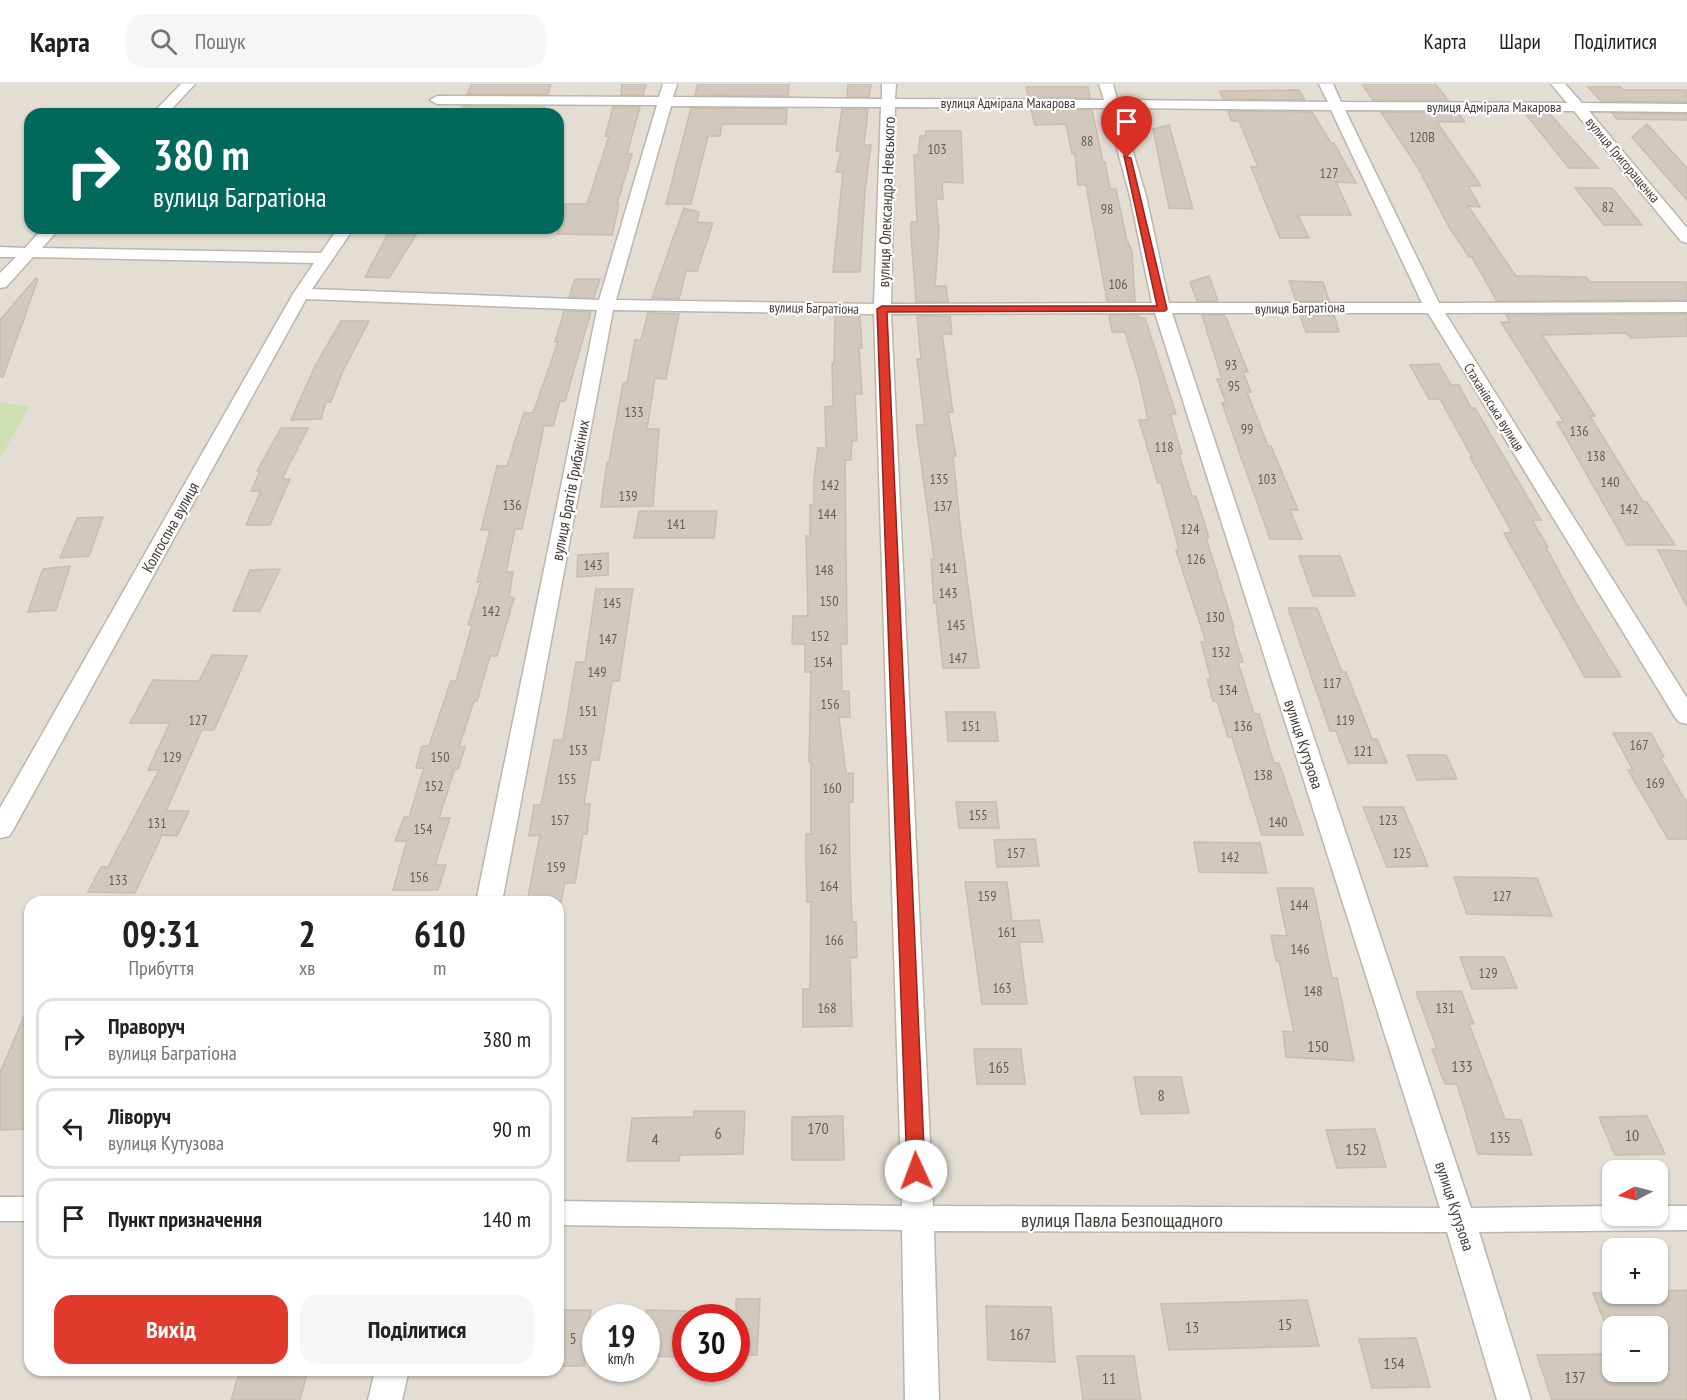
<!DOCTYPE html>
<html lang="uk">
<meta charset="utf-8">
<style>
:root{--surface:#fff;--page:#f6f6f6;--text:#202124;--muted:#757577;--line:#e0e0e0;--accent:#df3a2c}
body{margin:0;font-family:"PT Sans Narrow",sans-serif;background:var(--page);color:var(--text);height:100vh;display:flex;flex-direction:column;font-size:22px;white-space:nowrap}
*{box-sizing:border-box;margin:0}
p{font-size:20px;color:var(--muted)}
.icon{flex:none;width:33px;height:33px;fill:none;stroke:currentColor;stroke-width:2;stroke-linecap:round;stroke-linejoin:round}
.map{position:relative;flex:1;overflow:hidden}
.side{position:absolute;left:24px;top:812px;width:540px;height:480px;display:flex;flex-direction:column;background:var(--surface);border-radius:18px;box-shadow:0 2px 4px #0004}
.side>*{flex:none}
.top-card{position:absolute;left:24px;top:24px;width:540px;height:126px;border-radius:18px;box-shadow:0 2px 4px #0004;background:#00695c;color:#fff;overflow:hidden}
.needle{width:39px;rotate:263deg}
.buttons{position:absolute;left:1602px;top:1076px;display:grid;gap:12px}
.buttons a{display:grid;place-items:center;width:66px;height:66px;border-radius:12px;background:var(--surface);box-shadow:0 2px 4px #0004;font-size:30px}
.speed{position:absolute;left:582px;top:1220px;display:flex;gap:12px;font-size:30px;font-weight:700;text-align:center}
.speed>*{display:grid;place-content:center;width:78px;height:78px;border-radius:50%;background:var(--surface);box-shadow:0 2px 4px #0004;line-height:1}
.speed small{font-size:15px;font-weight:400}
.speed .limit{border:9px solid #d22;background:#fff;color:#111}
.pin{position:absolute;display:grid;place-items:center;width:51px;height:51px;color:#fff;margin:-62px -26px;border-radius:50% 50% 50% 0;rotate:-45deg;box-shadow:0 0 6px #0007}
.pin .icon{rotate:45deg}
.me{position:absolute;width:66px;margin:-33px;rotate:358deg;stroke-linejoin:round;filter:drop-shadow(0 0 4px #0008)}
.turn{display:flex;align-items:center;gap:21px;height:126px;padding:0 30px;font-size:27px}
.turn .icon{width:78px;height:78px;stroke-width:2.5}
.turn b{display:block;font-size:42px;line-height:51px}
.eta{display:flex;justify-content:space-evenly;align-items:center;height:102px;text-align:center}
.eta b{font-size:36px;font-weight:600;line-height:42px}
.button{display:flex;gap:12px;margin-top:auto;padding:12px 30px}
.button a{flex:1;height:69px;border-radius:18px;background:var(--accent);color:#fff;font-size:24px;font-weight:600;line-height:69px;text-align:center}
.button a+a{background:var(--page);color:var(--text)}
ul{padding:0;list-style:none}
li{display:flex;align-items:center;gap:18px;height:81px;margin:0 12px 9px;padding:0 18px;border:3px solid var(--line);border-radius:18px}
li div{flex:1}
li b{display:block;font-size:22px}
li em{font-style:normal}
header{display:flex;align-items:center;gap:36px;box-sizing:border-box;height:84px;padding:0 30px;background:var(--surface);border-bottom:2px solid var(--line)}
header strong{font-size:28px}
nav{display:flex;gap:33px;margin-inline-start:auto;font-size:21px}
.search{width:420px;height:54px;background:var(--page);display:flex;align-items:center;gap:15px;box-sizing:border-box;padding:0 21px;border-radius:18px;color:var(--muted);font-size:22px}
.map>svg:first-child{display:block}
.residential{fill:#e3ddd3;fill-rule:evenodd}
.green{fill:#cedfb1}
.building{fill:#d2c9be;stroke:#c9bdaf;stroke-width:1.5}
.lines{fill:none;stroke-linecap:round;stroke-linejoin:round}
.street-casing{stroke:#bcb5ab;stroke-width:3}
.street{fill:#fff;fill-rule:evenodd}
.route{fill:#df3a2c;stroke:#91261d;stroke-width:1.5}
.labels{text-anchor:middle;stroke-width:4.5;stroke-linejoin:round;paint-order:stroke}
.far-street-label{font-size:14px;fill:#413b35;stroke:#fff}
.number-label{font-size:14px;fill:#655e57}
.street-label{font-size:16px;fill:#413b35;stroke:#fff}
.near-number-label{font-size:16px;fill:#655e57}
.near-street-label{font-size:20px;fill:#413b35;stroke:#fff}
</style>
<header>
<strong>Карта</strong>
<div class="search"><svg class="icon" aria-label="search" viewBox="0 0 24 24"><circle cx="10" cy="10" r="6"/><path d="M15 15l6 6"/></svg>Пошук</div>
<nav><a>Карта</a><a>Шари</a><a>Поділитися</a></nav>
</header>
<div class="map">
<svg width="1687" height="1316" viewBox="0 0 1687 1316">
<rect width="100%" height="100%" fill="#efebe4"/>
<path class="residential" d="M0,0H1687V1316H0V374L29,322L0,318ZM30,30H558V144H30ZM30,818H558V1286H30ZM1612,1086H1658V1131H1612ZM1612,1164H1658V1209H1612ZM596,1233H646V1284H596ZM686,1233H736V1284H686ZM1612,1242H1658V1287H1612Z"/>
<polygon class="green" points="0,318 30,322 0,374"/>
<g class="building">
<polygon points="472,0 551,0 548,10 467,10"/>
<polygon points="622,0 646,0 643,11 621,11"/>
<polygon points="698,0 789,0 788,12 695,11"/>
<polygon points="848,0 871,0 869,13 847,12"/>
<polygon points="1362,0 1435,0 1448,16 1373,16"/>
<polygon points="1026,3 1088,3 1090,14 1028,13"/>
<polygon points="1588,3 1620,3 1624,6 1687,6 1687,18 1601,17"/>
<polygon points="1299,6 1305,16 1223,15 1220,7"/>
<polygon points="462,22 545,23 543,30 459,30"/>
<polygon points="613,23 640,23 627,70 632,70 617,120 619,120 612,151 557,150 565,120 587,120 609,52 605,52"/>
<polygon points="691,24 787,25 786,40 722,40 720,52 708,52 691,120 666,120"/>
<polygon points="842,25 868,25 864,61 871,61 865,107 860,188 833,188 843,88 836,88 841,67 836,67"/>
<polygon points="1031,26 1092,26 1103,78 1105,78 1110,105 1116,105 1126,153 1132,168 1135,217 1107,217 1086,101 1078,101 1075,70 1072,70 1066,40 1035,41"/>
<polygon points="1228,27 1312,28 1331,59 1334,59 1356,99 1336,98 1351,131 1298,131 1309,154 1280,154 1251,83 1258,83 1239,37 1231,37"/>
<polygon points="1381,28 1458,29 1465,38 1437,38 1481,102 1468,102 1480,123 1468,122 1516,192 1586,193 1590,198 1687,198 1687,216 1497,217 1472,173 1469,173 1449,143 1417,82"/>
<polygon points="1525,29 1549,29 1598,84 1569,84"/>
<polygon points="1612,29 1687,30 1687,36 1617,35"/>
<polygon points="1647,40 1687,84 1687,116 1632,53"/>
<polygon points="1169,41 1193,125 1169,124 1153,45"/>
<polygon points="926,47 961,47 963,99 942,98 943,115 936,115 939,146 935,202 946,202 948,218 916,218 911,151 911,138 917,138 914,71 918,71 920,52 925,52"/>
<polygon points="1575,104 1612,104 1642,141 1604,141"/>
<polygon points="684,124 699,128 697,138 713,139 697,187 686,187 679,215 652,214"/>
<polygon points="390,146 419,146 389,194 365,193"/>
<polygon points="1209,192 1218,217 1197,217 1190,198"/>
<polygon points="36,194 38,195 3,293 0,292 0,236"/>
<polygon points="575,195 600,195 594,214 569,213"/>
<polygon points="1289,197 1323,198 1329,217 1296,217"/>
<polygon points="564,227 591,228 565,317 560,317 553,342 544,342 522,445 515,445 506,488 513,488 509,513 514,514 497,572 490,572 477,617 474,617 459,663 465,663 458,685 455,684 439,734 450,734 435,781 446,781 438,806 393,806 407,757 395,757 404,733 409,733 424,684 416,684 422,662 429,662 451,597 456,597 472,541 468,541 481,498 477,498 490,446 481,446 497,382 507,382 524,329 533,329 558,258 555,258"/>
<polygon points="648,229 679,230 666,295 655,294 647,345 659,345 653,422 601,423 607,378 609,378 623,299 627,299 635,256 641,256"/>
<polygon points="1687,230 1687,252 1631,254 1626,249 1542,251 1595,332 1590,332 1643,418 1647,418 1675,461 1627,461 1557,338 1564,338 1501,238 1510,238 1506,231"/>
<polygon points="1109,231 1138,231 1139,234 1145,234 1176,330 1170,330 1182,370 1179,370 1192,412 1196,412 1209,454 1206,454 1234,543 1232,543 1243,578 1238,578 1254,630 1259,630 1274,679 1279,679 1303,751 1262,751 1232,653 1228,653 1217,617 1213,617 1207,595 1211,595 1201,558 1206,558 1176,466 1179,466 1161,399 1158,399 1139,336 1148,336 1139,294 1125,248 1112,248"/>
<polygon points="1202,231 1224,231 1227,236 1248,288 1243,288 1251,308 1247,308 1268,362 1271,362 1298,426 1290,426 1302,455 1270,455 1222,319 1226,319 1217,295 1222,295"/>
<polygon points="1300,231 1334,231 1339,248 1306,248"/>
<polygon points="835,232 860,232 862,264 859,264 862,310 855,310 857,357 852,357 851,376 845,376 847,560 841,560 842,607 849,607 850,633 839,633 846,690 853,689 853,718 849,718 850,785 852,838 856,838 857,873 850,874 852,942 803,943 803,905 810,905 811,818 807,818 806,781 806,750 811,750 811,678 809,678 811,588 805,588 805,560 792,560 793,532 808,532 806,452 810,452 810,421 814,421 814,393 818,364 826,364 825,323 833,322 832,279 834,279"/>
<polygon points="917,232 950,232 952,250 942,250 953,328 948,328 956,372 953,372 961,450 979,584 943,584 936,518 934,519 931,475 934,475 916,341 925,341 917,275 921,275"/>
<polygon points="341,237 369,237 343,287 331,318 326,318 321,335 291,336 315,282"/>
<polygon points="1439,280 1451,301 1459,301 1471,324 1475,324 1541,436 1532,436 1548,463 1546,463 1577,521 1621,593 1585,593 1504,449 1512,448 1470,373 1472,373 1440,315 1429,315 1410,281"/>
<polygon points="281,344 308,344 282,395 290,395 270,441 246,441 261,407 251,407 260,387 257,387"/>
<polygon points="639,427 717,427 714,454 634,454"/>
<polygon points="103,433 89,472 60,474 77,434"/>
<polygon points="1658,466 1687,467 1687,523"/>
<polygon points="608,469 608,491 577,493 578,471"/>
<polygon points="1299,472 1340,472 1355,512 1313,512"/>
<polygon points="70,482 56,526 28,528 43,485"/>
<polygon points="280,485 260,527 233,527 250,486"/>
<polygon points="596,505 633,505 619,597 612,597 599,676 591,676 584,720 590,720 587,750 583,750 575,799 565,799 561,818 527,818 540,751 529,752 534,721 541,721 554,656 563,656 576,578 585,578"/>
<polygon points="1288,524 1317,524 1342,588 1346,588 1372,655 1377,655 1387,679 1348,679 1336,647 1330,647"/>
<polygon points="212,571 247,572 214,646 202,646 166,727 189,727 177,752 162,751 135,809 88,808 101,783 108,783 159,686 148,686 170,639 130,639 153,596 199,597"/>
<polygon points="946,628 995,628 998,657 948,657"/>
<polygon points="1613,649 1651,649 1664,673 1660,673 1687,719 1687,755 1668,755 1628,686 1633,686"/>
<polygon points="1407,671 1446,671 1457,695 1417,696"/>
<polygon points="956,718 996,718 999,744 959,744"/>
<polygon points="1363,723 1403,723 1428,782 1387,783"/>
<polygon points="1035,755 1039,782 997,783 994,756"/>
<polygon points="1194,758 1260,759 1267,789 1199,788"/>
<polygon points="1454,793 1537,794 1552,832 1467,830"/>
<polygon points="965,798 1007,798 1012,837 1039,836 1043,858 1019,858 1027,920 982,920"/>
<polygon points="1277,804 1313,804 1332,894 1337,894 1354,977 1286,973 1283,947 1294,948 1279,877 1276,877 1271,851 1287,852"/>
<polygon points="1460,873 1504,873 1517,904 1472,905"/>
<polygon points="1461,907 1474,940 1469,940 1505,1035 1521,1036 1532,1071 1478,1070 1457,1000 1445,1000 1432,965 1437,965 1416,908"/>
<polygon points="30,918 30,1028 23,1045 0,1046 0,989"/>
<polygon points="974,965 1021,965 1025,1000 977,1000"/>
<polygon points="1134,993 1181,993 1189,1029 1141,1030"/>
<polygon points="694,1027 745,1027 743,1070 680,1071 679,1077 627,1077 632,1034 694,1033"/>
<polygon points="843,1032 844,1076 792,1076 792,1033"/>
<polygon points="1647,1032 1665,1070 1615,1071 1599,1033"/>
<polygon points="1375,1045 1386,1083 1337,1084 1326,1046"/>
<polygon points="1687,1206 1687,1316 1552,1316 1537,1271 1612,1270 1612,1287 1658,1287 1658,1242 1606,1242 1593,1209 1658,1209 1658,1207"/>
<polygon points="736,1215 760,1215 757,1271 736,1271"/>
<polygon points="1307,1216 1319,1262 1169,1266 1161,1220"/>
<polygon points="986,1222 1051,1223 1055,1278 988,1276"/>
<polygon points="558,1226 591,1226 584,1282 558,1282"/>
<polygon points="646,1226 686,1227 686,1273 646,1272"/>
<polygon points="1416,1254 1430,1303 1372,1304 1359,1255"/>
<polygon points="1077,1272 1134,1272 1141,1316 1083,1316"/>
<polygon points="240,1286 308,1286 300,1316 231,1316"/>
</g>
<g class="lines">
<g class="street-casing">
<g id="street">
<polygon points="181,0 195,0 167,30 152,30"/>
<path d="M663,0H677L673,13L882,15V0H896L895,15L1104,16L1099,0H1113L1117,16L1328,18L1319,0H1333L1341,18L1567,19L1551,0H1565L1582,19L1687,20V28L1589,27L1687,144V159L1681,157L1574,27L1345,26L1439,219L1687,218V228L1445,229L1687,614V640L1679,638L1675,633L1428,229H1172L1471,1124L1612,1122V1131H1658V1122H1687V1146L1479,1148L1531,1316H1497L1447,1148L934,1147L939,1316H905L902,1146L558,1141V1117L902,1122L874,230L613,226L502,818H476L597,226L306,215L13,746L9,752L0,754V724L293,210L314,179L33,173L6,203L0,204V189L16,173H0V163L25,164L43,144H60L42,164L321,169L338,144H354L312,205L599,216L657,21L437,20L430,16L437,12L659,13ZM671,22L881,23L874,220L616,216ZM895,23L1106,24L1130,112L1152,219L891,220ZM1120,24L1331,26L1422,219H1169L1146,112ZM1155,229L1440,1124L933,1122L891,230Z"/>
<rect x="0" y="1113" width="30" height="24"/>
<polygon points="375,1286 409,1286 402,1316 368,1316"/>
</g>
</g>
<use href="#street" class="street"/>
</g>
<polygon class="route" points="1124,72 1131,74 1167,225 1165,227 887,228 925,1087 922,1092 916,1094 910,1092 907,1087 877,225 882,222 1157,222"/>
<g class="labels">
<g class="far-street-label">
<text x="1008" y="24">вулиця Адмірала Макарова</text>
<text x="1494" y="28">вулиця Адмірала Макарова</text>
<text transform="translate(1623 76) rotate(50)" y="5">вулиця Григоращенка</text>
<text transform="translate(814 224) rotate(1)" y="5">вулиця Багратіона</text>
<text transform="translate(1300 224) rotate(-1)" y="5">вулиця Багратіона</text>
<text transform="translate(1494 323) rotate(58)" y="5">Стаханівська вулиця</text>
</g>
<g class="number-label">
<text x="1422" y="58">120В</text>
<text x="1087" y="62">88</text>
<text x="937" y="70">103</text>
<text x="1329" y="94">127</text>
<text x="1608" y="128">82</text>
<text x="1107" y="130">98</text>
<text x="1118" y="205">106</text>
<text x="1231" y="286">93</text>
<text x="1234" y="307">95</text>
<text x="634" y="333">133</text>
<text x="1247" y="350">99</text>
<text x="1579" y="352">136</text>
<text x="1164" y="368">118</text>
<text x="1596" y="377">138</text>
<text x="939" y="400">135</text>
<text x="1267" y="400">103</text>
<text x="1610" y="403">140</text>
<text x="830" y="406">142</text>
<text x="628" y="417">139</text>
<text x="512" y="426">136</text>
<text x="943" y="427">137</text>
<text x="1629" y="430">142</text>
<text x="827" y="435">144</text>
<text x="676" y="445">141</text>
<text x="1190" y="450">124</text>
<text x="1196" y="480">126</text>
<text x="593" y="486">143</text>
<text x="948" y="489">141</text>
<text x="824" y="491">148</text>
<text x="948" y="514">143</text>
<text x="829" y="522">150</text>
<text x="612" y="524">145</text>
<text x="491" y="532">142</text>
<text x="1215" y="538">130</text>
<text x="956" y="546">145</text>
<text x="820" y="557">152</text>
<text x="608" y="560">147</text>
<text x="1221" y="573">132</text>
<text x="958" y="579">147</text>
<text x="823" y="583">154</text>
<text x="597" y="593">149</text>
<text x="1332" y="604">117</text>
<text x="1228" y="611">134</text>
<text x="830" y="625">156</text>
<text x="588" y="632">151</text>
<text x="198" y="641">127</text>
<text x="1345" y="641">119</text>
<text x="971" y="647">151</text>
<text x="1243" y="647">136</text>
<text x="1639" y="666">167</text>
<text x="578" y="671">153</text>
<text x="1363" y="672">121</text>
<text x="172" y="678">129</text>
<text x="440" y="678">150</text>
<text x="1263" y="696">138</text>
<text x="567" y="700">155</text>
<text x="1655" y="704">169</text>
<text x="434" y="707">152</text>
<text x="832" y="709">160</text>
<text x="978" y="736">155</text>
<text x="560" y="741">157</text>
<text x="1388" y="741">123</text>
<text x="1278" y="743">140</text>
<text x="157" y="744">131</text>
<text x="423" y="750">154</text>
<text x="828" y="770">162</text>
<text x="1016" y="774">157</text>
<text x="1402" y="774">125</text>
<text x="1230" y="778">142</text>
<text x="556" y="788">159</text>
<text x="419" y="798">156</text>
<text x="118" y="801">133</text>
<text x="829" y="807">164</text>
<text x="987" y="817">159</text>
<text x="1502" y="817">127</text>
<text x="1299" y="826">144</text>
<text x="1007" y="853">161</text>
<text x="834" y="861">166</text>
<text x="1300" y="870">146</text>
<text x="1488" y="894">129</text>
<text x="1002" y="909">163</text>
<text x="1313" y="912">148</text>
<text x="827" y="929">168</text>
<text x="1445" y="929">131</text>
</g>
<g class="street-label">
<text transform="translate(886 118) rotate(-88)" y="6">вулиця Олександра Невського</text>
<text transform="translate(570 406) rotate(-79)" y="6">вулиця Братів Грибакіних</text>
<text transform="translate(170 443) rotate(-61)" y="6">Колгоспна вулиця</text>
<text transform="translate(1304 660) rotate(72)" y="6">вулиця Кутузова</text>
<text transform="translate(1455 1122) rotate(72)" y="6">вулиця Кутузова</text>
</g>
<g class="near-number-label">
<text x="1318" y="968">150</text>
<text x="1462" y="988">133</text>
<text x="999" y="989">165</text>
<text x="1161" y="1017">8</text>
<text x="818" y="1050">170</text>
<text x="718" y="1055">6</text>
<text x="1632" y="1057">10</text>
<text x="1500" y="1059">135</text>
<text x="655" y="1061">4</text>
<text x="1356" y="1071">152</text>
<text x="1285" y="1246">15</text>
<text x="1192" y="1249">13</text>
<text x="1020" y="1256">167</text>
<text x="573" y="1260">5</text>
<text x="1394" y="1285">154</text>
<text x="1575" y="1299">137</text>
<text x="1109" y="1300">11</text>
</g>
<g class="near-street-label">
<text x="1122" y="1143">вулиця Павла Безпощадного</text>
</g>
</g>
</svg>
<div class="buttons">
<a><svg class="needle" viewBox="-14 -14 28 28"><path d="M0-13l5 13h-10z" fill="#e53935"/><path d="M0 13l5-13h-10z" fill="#757577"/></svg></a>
<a>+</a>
<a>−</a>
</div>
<div class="speed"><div>19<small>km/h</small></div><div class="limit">30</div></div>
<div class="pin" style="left:1127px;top:74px;background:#d93025"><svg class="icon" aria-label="arrive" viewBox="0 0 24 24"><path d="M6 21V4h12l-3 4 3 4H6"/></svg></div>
<svg class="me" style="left:916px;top:1087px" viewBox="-20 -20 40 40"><circle r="19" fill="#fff"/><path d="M0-13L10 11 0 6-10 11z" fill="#df3a2c"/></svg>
<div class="top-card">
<div class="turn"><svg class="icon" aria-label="right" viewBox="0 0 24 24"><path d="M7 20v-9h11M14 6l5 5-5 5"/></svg><div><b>380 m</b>вулиця Багратіона</div></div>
</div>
<section class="side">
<div class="eta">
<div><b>09:31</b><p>Прибуття</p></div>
<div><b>2</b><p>хв</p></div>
<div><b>610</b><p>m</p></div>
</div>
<ul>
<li><svg class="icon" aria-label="right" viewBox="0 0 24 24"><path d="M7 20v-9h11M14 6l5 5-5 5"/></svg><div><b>Праворуч</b><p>вулиця Багратіона</p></div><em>380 m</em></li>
<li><svg class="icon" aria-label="left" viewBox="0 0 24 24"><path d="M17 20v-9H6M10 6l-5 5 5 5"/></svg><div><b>Ліворуч</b><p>вулиця Кутузова</p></div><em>90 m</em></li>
<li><svg class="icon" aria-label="arrive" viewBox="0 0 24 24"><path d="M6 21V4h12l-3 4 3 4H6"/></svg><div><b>Пункт призначення</b></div><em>140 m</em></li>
</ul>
<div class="button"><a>Вихід</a><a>Поділитися</a></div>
</section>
</div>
